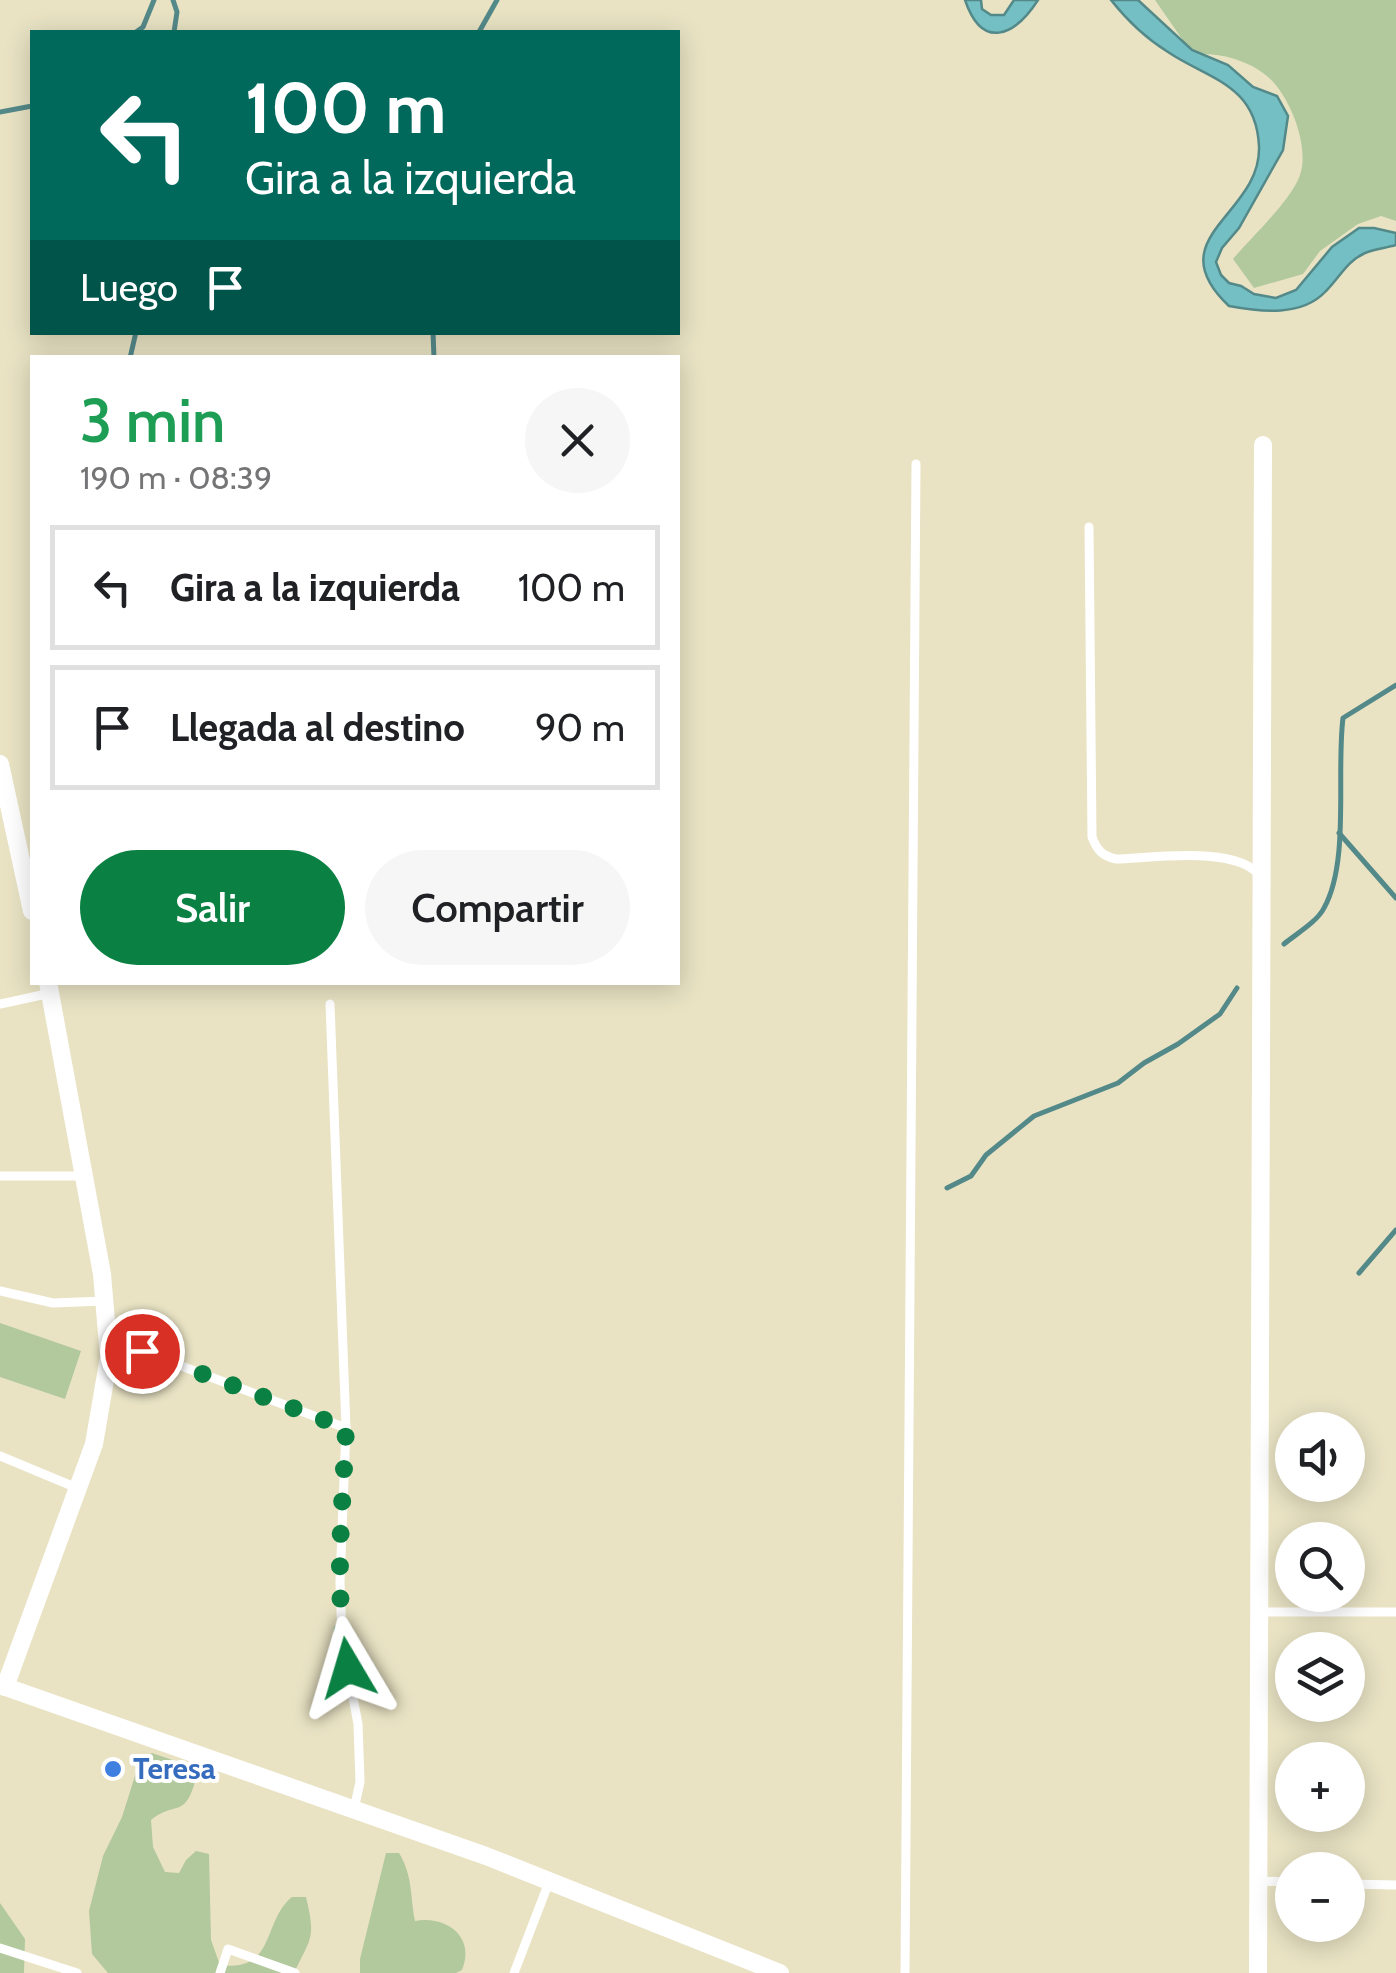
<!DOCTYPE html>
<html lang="es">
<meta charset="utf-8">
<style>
:root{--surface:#fff;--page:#f6f6f6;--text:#202124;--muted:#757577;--line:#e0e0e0;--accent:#0b8043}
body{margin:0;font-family:Cabin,sans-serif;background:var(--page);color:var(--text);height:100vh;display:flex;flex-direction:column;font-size:38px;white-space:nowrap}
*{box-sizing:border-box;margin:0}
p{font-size:32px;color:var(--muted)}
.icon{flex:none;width:55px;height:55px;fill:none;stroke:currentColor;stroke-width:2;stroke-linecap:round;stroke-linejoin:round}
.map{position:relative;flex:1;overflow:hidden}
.details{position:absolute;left:30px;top:355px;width:650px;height:630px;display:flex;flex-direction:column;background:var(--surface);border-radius:0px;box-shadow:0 5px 25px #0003}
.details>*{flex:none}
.hud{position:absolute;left:30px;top:30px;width:650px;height:305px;border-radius:0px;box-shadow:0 5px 25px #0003;background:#00695c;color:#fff;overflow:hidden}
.controls{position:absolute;left:1275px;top:1412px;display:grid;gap:20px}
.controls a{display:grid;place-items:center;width:90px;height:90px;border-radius:50%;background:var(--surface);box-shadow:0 5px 25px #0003;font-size:50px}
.pin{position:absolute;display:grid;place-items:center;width:85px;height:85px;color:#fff;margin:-42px;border:5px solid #fff;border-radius:50%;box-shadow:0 2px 10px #0007}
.me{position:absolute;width:110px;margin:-55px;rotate:353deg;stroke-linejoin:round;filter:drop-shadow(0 0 8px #0008)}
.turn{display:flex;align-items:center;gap:35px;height:210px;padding:0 50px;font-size:45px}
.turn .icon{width:130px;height:130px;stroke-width:2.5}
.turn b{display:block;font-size:70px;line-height:85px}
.then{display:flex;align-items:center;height:95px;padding:0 50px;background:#0003;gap:20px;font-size:38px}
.round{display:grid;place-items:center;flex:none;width:105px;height:105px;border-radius:52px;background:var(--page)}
.head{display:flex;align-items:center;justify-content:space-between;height:170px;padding:0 50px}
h1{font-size:60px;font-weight:600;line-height:75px;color:#1e9e55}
.primary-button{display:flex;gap:20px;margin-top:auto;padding:20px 50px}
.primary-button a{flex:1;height:115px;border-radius:60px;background:var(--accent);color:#fff;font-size:40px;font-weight:600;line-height:115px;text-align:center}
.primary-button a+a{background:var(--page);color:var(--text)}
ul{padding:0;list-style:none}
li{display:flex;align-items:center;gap:30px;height:125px;margin:0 20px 15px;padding:0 30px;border:5px solid var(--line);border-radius:0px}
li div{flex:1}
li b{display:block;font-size:38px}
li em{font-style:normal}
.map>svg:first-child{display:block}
.green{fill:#b2c89d}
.water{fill:#73bfc3;stroke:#548989;stroke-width:2.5}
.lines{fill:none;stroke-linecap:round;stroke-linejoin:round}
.stream{stroke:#548989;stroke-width:5}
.lane{stroke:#fff;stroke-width:9}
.street{stroke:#fff;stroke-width:18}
.route{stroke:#0b8043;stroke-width:18;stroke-dasharray:0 32.4}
.shop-dot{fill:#3f7fe0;stroke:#fff;stroke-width:4}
.labels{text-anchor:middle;stroke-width:8;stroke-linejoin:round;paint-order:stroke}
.shop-label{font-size:30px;font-weight:bold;fill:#366cbe;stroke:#fff;text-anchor:start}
</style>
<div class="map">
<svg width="1396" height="1973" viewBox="0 0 1396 1973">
<rect width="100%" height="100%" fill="#e9e3c4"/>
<g class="green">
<path d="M1155,0H1396V221L1381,216L1358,224L1320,251L1303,274L1254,288L1233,259C1252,236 1291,201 1300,175C1310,147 1290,96 1268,77C1249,60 1211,49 1189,57L1182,39Z"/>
<polygon points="0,1323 81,1351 65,1399 0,1377"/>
<path d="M152,1753L190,1766L196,1778C185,1820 176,1800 151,1820L153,1847L165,1872L179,1873L186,1860L196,1851L209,1854L211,1940L220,1965C276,1973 262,1921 292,1897H306C316,1939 311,1937 294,1973H108L92,1954L89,1911L103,1856L122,1817L140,1760Z"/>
<path d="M386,1853H399C413,1876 410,1896 415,1921C446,1915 476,1937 462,1970L456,1973H360V1959Z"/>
<polygon points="0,1903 25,1939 24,1973 0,1973"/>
</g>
<g class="water">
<path d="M965,0H981L982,9L991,15H1004L1014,0H1038C1014,37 982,50 965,0Z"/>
<path d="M1111,0H1138L1192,50L1228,65L1253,87L1277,96L1288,116L1283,150L1239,228L1222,248L1216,262L1221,275L1229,283L1241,286L1254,294L1276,298L1296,290L1332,247L1359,228H1374L1396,233V245C1386,248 1375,249 1365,253C1347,261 1340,277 1326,291C1302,317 1261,312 1229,306C1156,237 1262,215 1259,146C1256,84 1208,79 1168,52C1147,39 1126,19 1111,0Z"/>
</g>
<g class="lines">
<g class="stream">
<polyline points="173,0 177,12 174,32"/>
<polyline points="136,32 143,27 154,0"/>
<polyline points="479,32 497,0"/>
<polyline points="0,112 32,106"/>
<polyline points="433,332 434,358"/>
<polyline points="130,358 136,332"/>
<polyline points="1339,833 1396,898"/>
<path d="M1284,944C1296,934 1317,922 1324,908C1350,862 1336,773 1343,718L1396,685"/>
<polyline points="947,1188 971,1176 986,1155 1034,1116 1118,1083 1144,1063 1178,1044 1220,1014 1237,988"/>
<polyline points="1359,1273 1396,1230"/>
</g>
<g class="lane">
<path d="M1089,527L1092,837C1097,850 1102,856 1116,859C1152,858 1237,845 1260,876"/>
<polyline points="0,1004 51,993"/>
<polyline points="330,1004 346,1428 340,1582 342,1639 358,1724 360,1782 354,1809"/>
<polyline points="0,1176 82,1176"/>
<polyline points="0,1291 53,1303 104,1301"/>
<polyline points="107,1338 346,1428"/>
<polyline points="0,1456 77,1488"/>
<polyline points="1259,1612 1396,1612"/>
<polyline points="1259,1881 1292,1882"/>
<polyline points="1348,1884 1396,1885"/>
<polyline points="0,1948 77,1973"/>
<polyline points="220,1973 228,1949 295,1973"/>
<polyline points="514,1973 549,1882"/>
<polyline points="905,1973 916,464"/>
</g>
<g class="street">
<polyline points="0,764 32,911"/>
<polyline points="0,1685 486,1856 780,1973"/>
<polyline points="5,1687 94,1444 109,1357 102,1274 48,982"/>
<polyline points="1258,1973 1263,445"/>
</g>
</g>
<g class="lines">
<path class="route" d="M142,1351L346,1428C343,1507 333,1589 348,1668"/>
</g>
<circle class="shop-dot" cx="113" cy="1769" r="10"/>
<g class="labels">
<g class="shop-label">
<text x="133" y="1779">Teresa</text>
</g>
</g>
</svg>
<div class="controls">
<a><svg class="icon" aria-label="sound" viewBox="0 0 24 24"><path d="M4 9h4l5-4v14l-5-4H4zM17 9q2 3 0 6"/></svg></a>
<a><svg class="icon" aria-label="search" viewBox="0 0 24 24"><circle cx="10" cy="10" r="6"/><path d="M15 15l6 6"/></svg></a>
<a><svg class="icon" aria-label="layers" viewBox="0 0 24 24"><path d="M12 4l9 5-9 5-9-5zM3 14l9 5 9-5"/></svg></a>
<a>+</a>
<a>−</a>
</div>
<div class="pin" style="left:142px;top:1351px;background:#d93025"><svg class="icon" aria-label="arrive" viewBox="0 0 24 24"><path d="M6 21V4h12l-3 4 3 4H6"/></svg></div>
<svg class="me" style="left:348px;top:1668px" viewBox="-20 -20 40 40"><path d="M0-17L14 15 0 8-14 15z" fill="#0b8043" stroke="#fff" stroke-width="4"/></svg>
<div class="hud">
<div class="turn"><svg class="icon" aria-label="left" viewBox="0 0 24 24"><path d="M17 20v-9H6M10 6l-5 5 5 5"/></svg><div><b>100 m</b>Gira a la izquierda</div></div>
<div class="then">Luego<svg class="icon" aria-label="arrive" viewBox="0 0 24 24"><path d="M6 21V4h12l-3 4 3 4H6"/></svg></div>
</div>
<section class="details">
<div class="head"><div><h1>3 min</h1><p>190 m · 08:39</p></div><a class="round"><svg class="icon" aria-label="close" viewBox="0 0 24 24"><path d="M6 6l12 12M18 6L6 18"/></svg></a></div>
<ul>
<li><svg class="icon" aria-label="left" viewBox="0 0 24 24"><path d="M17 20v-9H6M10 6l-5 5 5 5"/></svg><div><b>Gira a la izquierda</b></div><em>100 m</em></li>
<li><svg class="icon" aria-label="arrive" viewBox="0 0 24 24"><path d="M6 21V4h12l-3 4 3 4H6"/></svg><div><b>Llegada al destino</b></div><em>90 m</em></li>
</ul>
<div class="primary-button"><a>Salir</a><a>Compartir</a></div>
</section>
</div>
